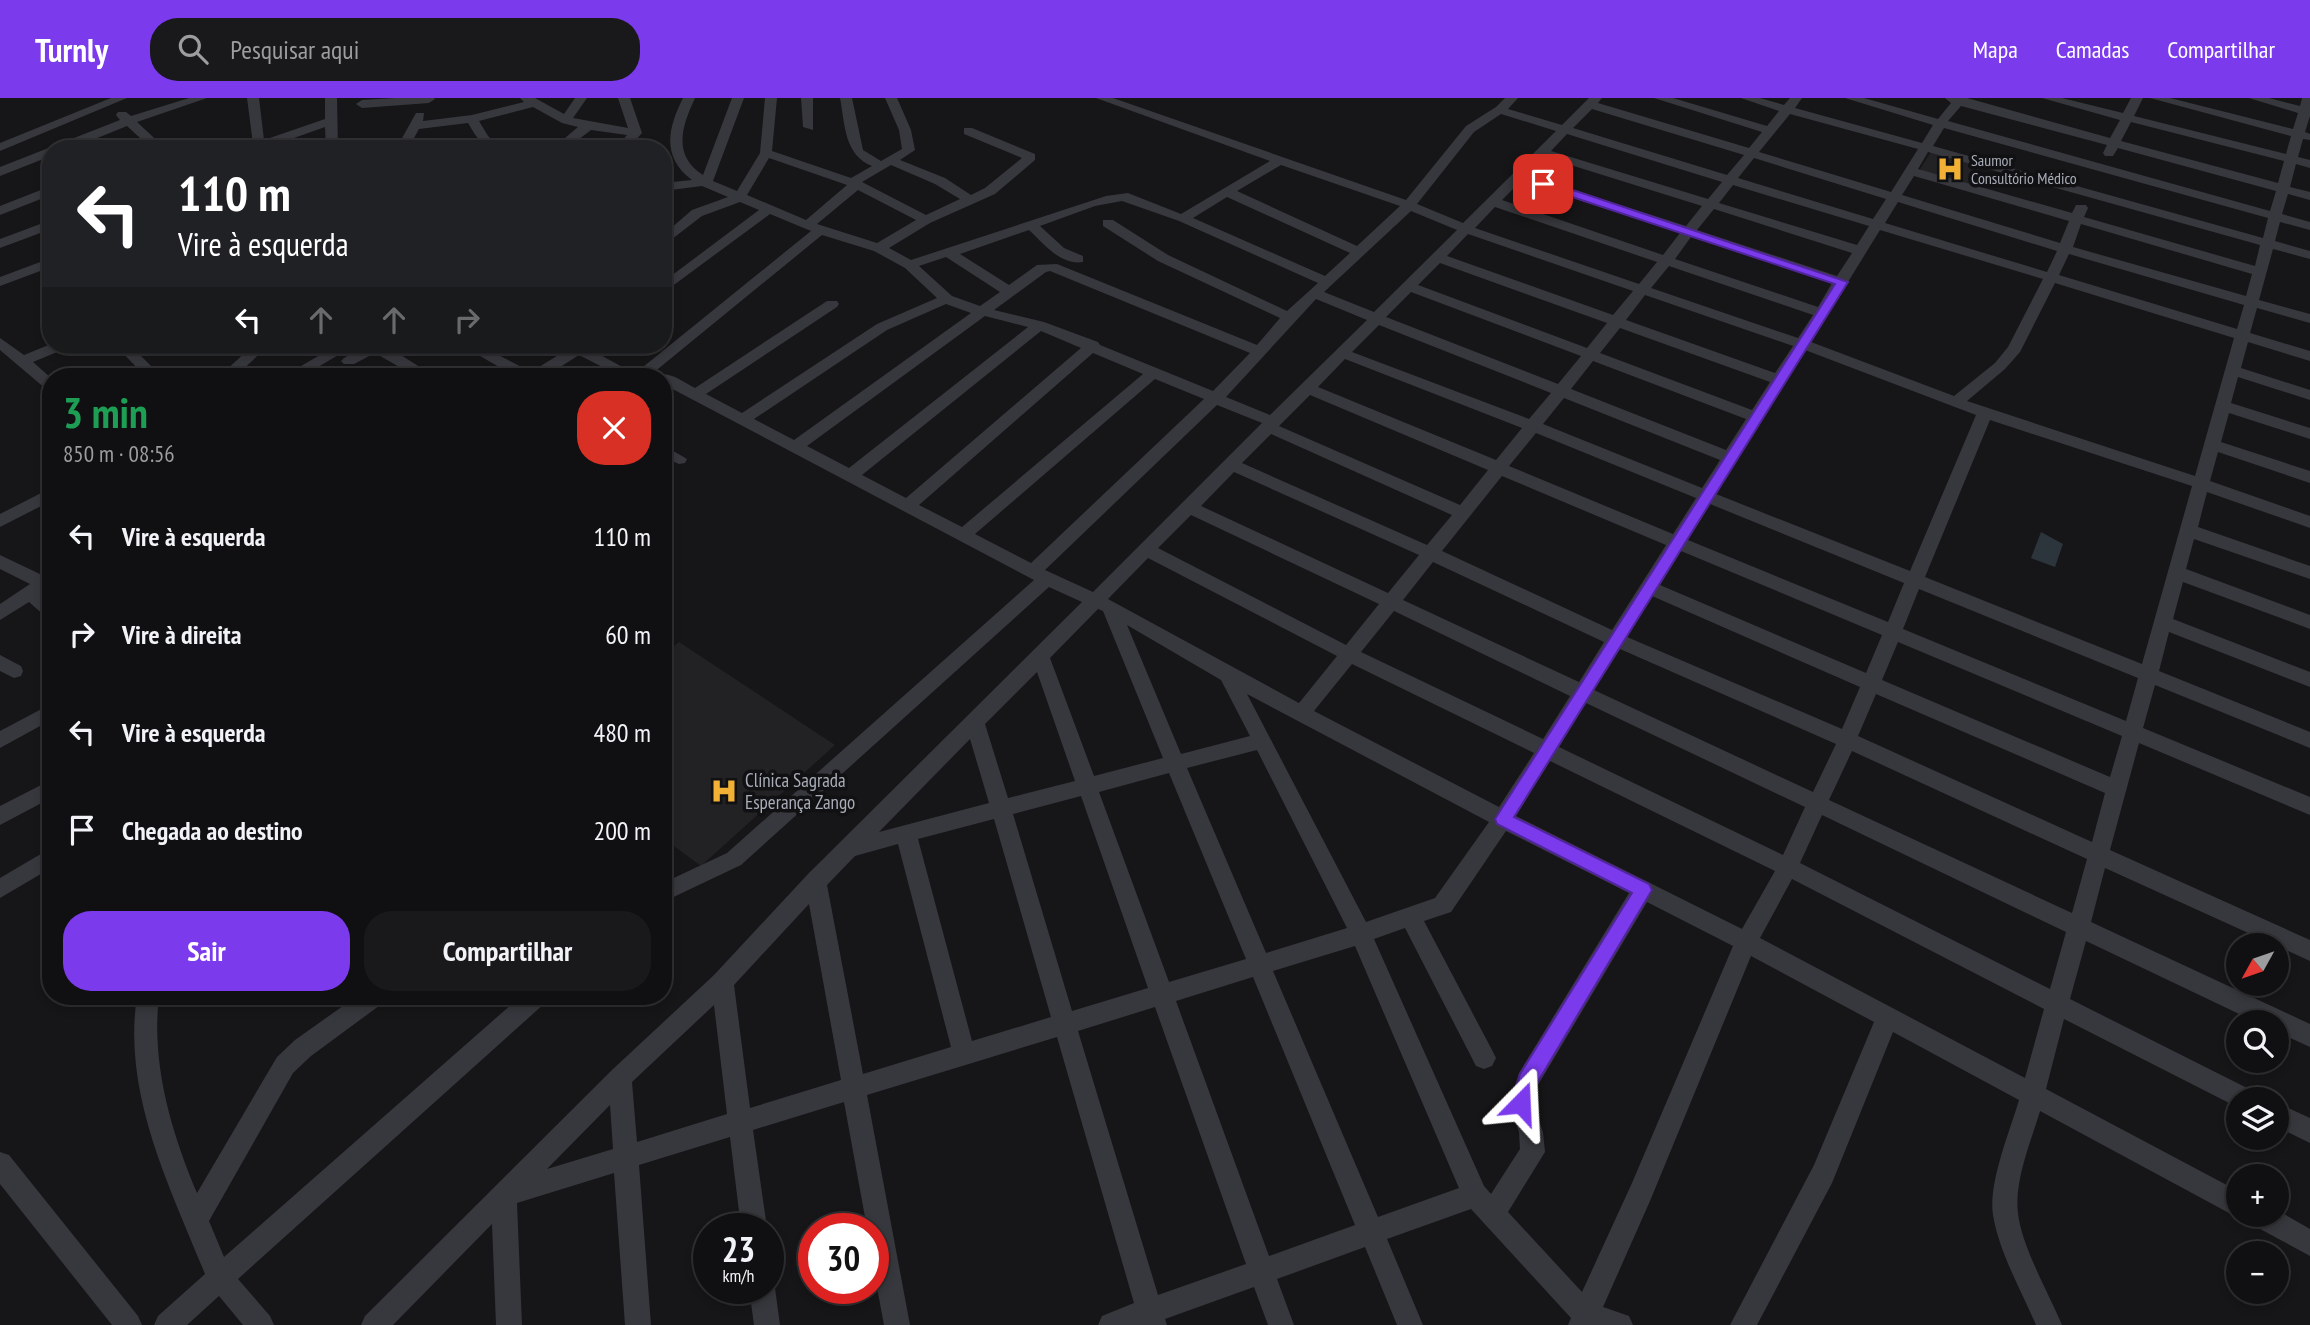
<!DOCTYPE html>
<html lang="pt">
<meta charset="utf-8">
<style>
:root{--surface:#101012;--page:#19191b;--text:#f1f3f6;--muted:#9c9d9f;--line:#303032;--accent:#7c3aed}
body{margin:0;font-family:"PT Sans Narrow",sans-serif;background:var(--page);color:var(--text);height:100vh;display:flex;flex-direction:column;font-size:26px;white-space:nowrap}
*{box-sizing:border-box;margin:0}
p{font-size:23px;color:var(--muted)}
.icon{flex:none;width:38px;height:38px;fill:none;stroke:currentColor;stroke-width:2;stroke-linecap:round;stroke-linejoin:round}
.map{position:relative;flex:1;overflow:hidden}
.side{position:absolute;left:42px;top:270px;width:630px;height:637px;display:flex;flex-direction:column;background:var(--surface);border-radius:28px;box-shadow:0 4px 10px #0003,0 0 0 2px var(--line)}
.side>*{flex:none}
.hud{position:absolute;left:42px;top:42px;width:630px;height:214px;border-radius:28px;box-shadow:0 4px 10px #0003,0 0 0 2px var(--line);background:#202124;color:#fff;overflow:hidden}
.needle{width:46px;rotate:230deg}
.fabs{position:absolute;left:2226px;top:835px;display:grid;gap:14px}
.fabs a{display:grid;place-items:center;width:63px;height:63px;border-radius:50%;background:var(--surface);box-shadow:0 4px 10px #0003,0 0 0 2px var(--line);font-size:35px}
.speed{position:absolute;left:693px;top:1115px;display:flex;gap:14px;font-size:35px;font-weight:700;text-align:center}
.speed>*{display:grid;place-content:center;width:91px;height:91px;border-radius:50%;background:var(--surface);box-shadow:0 4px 10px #0003,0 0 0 2px var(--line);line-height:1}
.speed small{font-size:18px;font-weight:400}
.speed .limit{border:10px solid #d22;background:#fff;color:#111}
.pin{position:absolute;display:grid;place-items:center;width:60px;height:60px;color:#fff;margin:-30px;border-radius:14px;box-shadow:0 4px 10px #0006}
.me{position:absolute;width:77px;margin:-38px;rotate:21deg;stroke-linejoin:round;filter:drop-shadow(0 0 5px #0008)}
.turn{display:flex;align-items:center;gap:24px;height:147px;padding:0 21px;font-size:32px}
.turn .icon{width:91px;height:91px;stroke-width:2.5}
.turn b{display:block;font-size:49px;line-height:60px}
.lanes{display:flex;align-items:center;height:66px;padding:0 21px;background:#0003;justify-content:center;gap:35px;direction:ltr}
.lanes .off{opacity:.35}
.round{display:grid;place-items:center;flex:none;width:74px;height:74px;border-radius:28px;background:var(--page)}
.summary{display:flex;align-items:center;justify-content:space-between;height:119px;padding:0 21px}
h1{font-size:42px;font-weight:700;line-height:52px;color:#1e9e55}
.button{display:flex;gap:14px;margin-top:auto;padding:14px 21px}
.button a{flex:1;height:80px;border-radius:28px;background:var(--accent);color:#fff;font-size:28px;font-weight:700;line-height:80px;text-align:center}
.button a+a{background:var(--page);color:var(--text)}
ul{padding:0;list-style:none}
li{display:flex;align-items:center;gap:21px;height:98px;padding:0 21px}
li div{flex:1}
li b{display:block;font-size:26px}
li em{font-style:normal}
header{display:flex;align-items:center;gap:42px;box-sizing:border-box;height:98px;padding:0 35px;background:var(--accent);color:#fff}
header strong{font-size:33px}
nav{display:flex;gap:38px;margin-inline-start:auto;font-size:24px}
.search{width:490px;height:63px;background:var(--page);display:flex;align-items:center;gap:18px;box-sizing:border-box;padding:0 24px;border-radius:28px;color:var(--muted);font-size:26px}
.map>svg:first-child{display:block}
.built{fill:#222225}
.water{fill:#2c353c}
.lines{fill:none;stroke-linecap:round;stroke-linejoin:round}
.minor{fill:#37383d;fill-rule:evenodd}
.route{fill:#7c3aed;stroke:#51269a;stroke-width:2}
.labels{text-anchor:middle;stroke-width:7;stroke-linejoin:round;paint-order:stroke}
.far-poi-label{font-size:16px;fill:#a8adb8;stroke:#111113;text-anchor:start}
.poi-label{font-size:19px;fill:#a8adb8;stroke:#111113;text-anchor:start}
</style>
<header>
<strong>Turnly</strong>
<div class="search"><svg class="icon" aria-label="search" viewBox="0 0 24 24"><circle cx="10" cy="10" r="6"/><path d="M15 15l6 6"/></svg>Pesquisar aqui</div>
<nav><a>Mapa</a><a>Camadas</a><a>Compartilhar</a></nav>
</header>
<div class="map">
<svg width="2310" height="1227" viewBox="0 0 2310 1227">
<rect width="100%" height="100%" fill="#161618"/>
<g class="built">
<polygon points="1931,54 1981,69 1970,88 1919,73"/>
<polygon points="679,544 835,647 701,768 663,740 663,557"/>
</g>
<polygon class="water" points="2041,434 2063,446 2055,469 2031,460"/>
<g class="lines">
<g class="minor">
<polygon points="111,0 127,0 0,53 0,45"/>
<polygon points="189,0 207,0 137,24 166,51 152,51 127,28 70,51 51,51 51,58 0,78 0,69 120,22 116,17 118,14 126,14 131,18"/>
<polygon points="247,0 259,0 264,42 325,21 325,0 337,0 338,51 326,51 325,29 263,51 244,51 253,46"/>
<polygon points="395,0 434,0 435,1 429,5 362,10 356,6 362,2"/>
<path d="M520,0H535L564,16L575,0H587L573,20L628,30L618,0H630L642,35L628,51H615L627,37L591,32L566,51H552L578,29L562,25L533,9L479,23L488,38L503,51C483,51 478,42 468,25L419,31L408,51H396L416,15H424L423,23L472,17L524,4Z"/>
<path d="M683,0H695C682,28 672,57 703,77L732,0H744L713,83L737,93L760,55L765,0H777L772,53L851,80L872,68C844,57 845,26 840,0H852L863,52L881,63L902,51L899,32L885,0H897L911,32L915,52L900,62L945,80L971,97L985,90L1022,60L964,36V30H972L1035,56V62L995,96L930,125L889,150L911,162L1106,98L1128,95L1181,116L1270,63L1096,0H1113L1406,102L1466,28L1496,9L1505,0H1518L1508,11L1562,27L1589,0H1602L1598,5L1749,50L1762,34L1654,0H1673L1767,28L1779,13L1741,0H1760L1784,7L1790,0H1802L1795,10L1922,45L1933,27L1845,0H1864L1938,21L1951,5L1945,0H1967L2110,40L2120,22L2042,0H2062L2123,15L2131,0H2143L2134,18L2286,56L2291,38L2150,0H2170L2293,31L2298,15L2249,0H2269L2300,8L2302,0H2310V18L2305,34L2310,36V42L2303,41L2298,59L2310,62V70L2296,66L2290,89L2310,94V102L2288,96L2282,116L2310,124V132L2280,124L2275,143L2310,153V161L2273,151L2259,202L2310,216V225L2257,210L2250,235L2310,253V263L2248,244L2241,270L2310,292V302L2238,279L2231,305L2310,330V341L2229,315L2221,344L2310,373V385L2218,354L2210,383L2310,418V430L2207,394L2198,429L2310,468V481L2194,441L2186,471L2310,517V531L2183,484L2173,521L2310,574V589L2169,534L2159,573L2310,634V650L2155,587L2143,630L2310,699V717L2139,645L2110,752L2310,842V863L2105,770L2091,824L2310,926V949L2277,934V924H2256L2086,843L2070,901L2253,993L2257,1001H2238L2237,1009L2064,921L2046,991L2238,1093V1116H2243L2238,1119L2229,1115L2040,1013C2031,1044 2014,1082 2018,1115C2021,1147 2049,1196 2062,1227H2036C2021,1192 1999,1154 1993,1117C1988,1085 2010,1033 2019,1002L1893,934L1832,1085L1757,1227H1730L1814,1067L1874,924L1751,858L1650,1103L1603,1209L1629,1218L1633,1227H1568L1571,1220L1471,1111L1387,1141L1423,1227H1397L1365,1149L1277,1181L1294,1227H1268L1254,1189L1165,1221L1167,1227H1098L1102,1218L1134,1205L1057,939L867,997L910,1227H884L873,1168V1130H867L844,1004L753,1032L767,1130H741L730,1039L639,1067L651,1227H625L614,1075L517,1105L522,1227H496L492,1126L393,1227H361L365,1218L612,972L714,877L808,776L1082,504L1049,489L741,767L663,804V785L727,755L1034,482L663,286V278H657C668,272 683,284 695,290L827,203H837L839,206L837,209L706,296L742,315L877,226L937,200L905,170L874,153L822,137L653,275H643L640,272L643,269L811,133L770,116L663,195V184L759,112L740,104L702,118L663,148V137L692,112L728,99L702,88L663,93V85L692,82C661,59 668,30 683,0ZM1961,8L2107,47L2103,55L2105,58H2113L2118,50L2276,93L2270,113L1948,23ZM1592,11L1744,57L1727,77L1573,30ZM1501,16L1556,33L1463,125L1417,106L1474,34ZM1790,16L1918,51L1891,94L1759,54ZM2131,24L2284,63L2278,85L2121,43ZM1944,30L2268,120L2263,140L1933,48ZM1567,36L1722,84L1708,101L1551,53ZM1928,54L2260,147L2255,168L2084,119L2088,110L2086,107H2076L2072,115L1918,71ZM1545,59L1702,108L1686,128L1527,77ZM769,60L847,87L806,122L747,97ZM1754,60L1886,101L1873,121L1738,80ZM891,67L935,86L960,101L926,117L862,84ZM1281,67L1400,108L1357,148L1237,93ZM1914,78L2069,123L2060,145L1902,97ZM1521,83L1680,135L1663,157L1502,102ZM1733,87L1869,128L1857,147L1719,105ZM858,92L916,122L877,145L817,126ZM1227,99L1350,155L1325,178L1193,120ZM1122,103L1179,123L1318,185L1287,213L1168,157L1113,122H1103V128L1158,163L1280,220L1257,247L1057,166L1037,167L1009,187L960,156L1029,132C1043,145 1061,168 1083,164V158L1064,150L1040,128L1095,108ZM1898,104L2057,153L2047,174L1885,125ZM1495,109L1657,164L1639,186L1475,130ZM1714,111L1852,155L1837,178L1697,132ZM1411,113L1457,132L1374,214L1324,194ZM2081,126L2252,176L2246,198L2073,149ZM1880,132L2043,181L2008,249L1995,265L1954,298L1811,244ZM1468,136L1633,193L1613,217L1447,158ZM1691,139L1832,185L1818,209L1675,161ZM2069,156L2244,207L2237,231L2059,177ZM946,159L1000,194L980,208L952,198L919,168ZM1440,165L1607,225L1587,250L1418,187ZM1669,168L1813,217L1798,240L1651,190ZM1050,173L1250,255L1213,293L1100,247L1098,244L1044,224L994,212L1046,174ZM2055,185L2234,240L2195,378L1967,303L2005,271L2020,254ZM1411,194L1581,258L1558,286L1386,219ZM1645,197L1793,248L1775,275L1626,222ZM1316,201L1367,222L1270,317L1226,299ZM946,206L971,215L794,342L754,321L887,232ZM985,218L1028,229L849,370L807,348ZM1379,227L1551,295L1529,321L1352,254ZM1620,230L1770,284L1752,312L1600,255ZM1041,233L1081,250L906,400L862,377ZM1805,252L1976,317L1910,473L1716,396ZM1093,255L1143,276L962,429L919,407ZM1345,261L1522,330L1496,362L1318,289ZM1593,263L1746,321L1726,352L1571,291ZM1155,281L1204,301L1031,465L975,436ZM1310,297L1488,372L1460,407L1279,328ZM1564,300L1720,362L1702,390L1543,326ZM1217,307L1262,325L1093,494L1045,472ZM1990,322L2192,388L2142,566L1925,479ZM1536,335L1696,400L1673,436L1509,368ZM1271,336L1452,417L1427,447L1242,365ZM1234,374L1419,457L1388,495L1201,408ZM1502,378L1666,447L1612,532L1442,453ZM1710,406L1904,485L1888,524L1688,442ZM1191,417L1379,506L1346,547L1158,450ZM1681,453L1882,537L1866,575L1660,487ZM1148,460L1337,558L1299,605L1108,501ZM1433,464L1604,544L1579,584L1403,502ZM1919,491L2138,580L2126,623L1903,531ZM1652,498L1860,589L1842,631L1627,539ZM1098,511L1103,513L1163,660L1094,678L1050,560ZM1394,513L1570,598L1543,641L1361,554ZM1127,527L1221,582L1250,638L1181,656ZM1898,544L2122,638L2110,679L1882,582ZM1620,551L1836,646L1813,694L1594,592ZM1352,566L1534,655L1499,709L1314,613ZM1037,574L1075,683L1008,700L985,626ZM1247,596L1489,724L1435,800L1366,824ZM1876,596L2105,695L2092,744L1858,638ZM1586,605L1805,709L1783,757L1559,649ZM970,641L989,705L879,734ZM1257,652L1347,830L1266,855L1187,670ZM1852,653L2087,761L2072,815L1829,702ZM1550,663L1775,773L1742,831L1516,718ZM1169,675L1246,861L1169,884L1099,694ZM1081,698L1148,890L1072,913L1013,716ZM1822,717L2066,834L2050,891L1800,765ZM994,721L1051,919L972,943L918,741ZM1506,733L1629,795L1519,975L1509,1005L1519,1034L1520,1051L1491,1096L1484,1088L1374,841L1405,830L1476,968L1484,971L1492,968L1496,960L1492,952L1424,823L1451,814ZM898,746L951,949L863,976L827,787L855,758ZM1792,781L2044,911L2025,980L1760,840ZM1647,804L1733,848L1632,1085L1582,1194L1508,1114L1545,1054L1543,1034L1533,1005L1538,987ZM809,806L841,982L750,1010L734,887ZM1355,848L1459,1090L1378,1119L1273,873ZM1253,879L1355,1127L1269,1158L1176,903ZM714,907L727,1016L637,1044L632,984ZM1155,909L1246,1166L1158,1197L1078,933ZM610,1007L613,1051L547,1071Z"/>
<polygon points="801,0 813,0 813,32 803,29"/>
<polygon points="51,88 51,97 0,117 0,108"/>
<polygon points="51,122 51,131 0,150 0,141"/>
<polygon points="51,160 51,169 0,188 0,179"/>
<polygon points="0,240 24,257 51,246 69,247 67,250 33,264 51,280 51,293 46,291 0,252"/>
<polygon points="115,247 130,247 161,278 145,278"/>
<polygon points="253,247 269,247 236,278 220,278"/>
<polygon points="337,247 355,247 303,278 284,278"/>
<polygon points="367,247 385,247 434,278 415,278 375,255 354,266 344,266 341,263 344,260"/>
<polygon points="461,247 479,247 531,274 568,251 564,247 582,247 639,278 620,278 579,257 546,278 515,278"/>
<polygon points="663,347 687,361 685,365 679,366 663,359"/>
<polygon points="51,390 51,403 0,429 0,416"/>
<polygon points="0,457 42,477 51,474 51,489 42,495 51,502 51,520 45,518 29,504 0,522 0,506 30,486 0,471"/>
<polygon points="0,557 21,568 23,573 21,578 14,580 0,573"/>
<polygon points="51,606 51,622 0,650 0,633"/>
<polygon points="51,682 51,700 0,727 0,708"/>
<polygon points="51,750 51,770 0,800 0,780"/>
<path d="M137,898H159C151,966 171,1033 197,1095L277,959L295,942L357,898H386L383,905L311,958L293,975L209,1123L224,1159L521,898H548L545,905L238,1181L270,1218L274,1227H243L219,1198L187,1227H154L158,1218L205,1176C170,1089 122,996 137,898Z"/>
<polygon points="2277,1005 2310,1020 2310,1045 2277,1029"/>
<polygon points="0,1054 9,1057 138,1218 142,1227 112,1227 0,1086"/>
<polygon points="2277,1112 2310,1131 2310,1158 2249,1125 2246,1116 2277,1116"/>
<polygon points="768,1179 775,1190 780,1227 754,1227 749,1190 768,1190"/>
</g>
</g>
<polygon class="route" points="1539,83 1546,83 1848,184 1514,719 1649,786 1652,792 1536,987 1528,1012 1521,1014 1514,1012 1511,1005 1520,976 1632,795 1497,726 1495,721 1835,186 1539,88"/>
<defs>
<g id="hospital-bare" transform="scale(2.1)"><path d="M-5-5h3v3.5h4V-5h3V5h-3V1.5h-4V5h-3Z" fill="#f2b134" stroke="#111113" stroke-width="2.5" paint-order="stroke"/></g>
</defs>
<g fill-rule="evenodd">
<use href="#hospital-bare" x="1950" y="71"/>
<use href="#hospital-bare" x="724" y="693"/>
</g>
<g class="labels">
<g class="far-poi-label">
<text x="1971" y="68">Saumor<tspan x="1971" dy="18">Consultório Médico</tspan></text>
</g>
<g class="poi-label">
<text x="745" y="689">Clínica Sagrada<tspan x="745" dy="22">Esperança Zango</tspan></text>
</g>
</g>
</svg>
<div class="fabs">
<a><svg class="needle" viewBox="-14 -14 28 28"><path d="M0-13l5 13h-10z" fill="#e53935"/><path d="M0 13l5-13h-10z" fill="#9c9d9f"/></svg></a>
<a><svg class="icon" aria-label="search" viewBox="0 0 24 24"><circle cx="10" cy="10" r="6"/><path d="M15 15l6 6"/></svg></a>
<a><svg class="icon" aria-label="layers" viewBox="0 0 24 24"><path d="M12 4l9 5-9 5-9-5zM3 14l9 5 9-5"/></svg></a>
<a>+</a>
<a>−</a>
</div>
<div class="speed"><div>23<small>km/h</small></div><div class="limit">30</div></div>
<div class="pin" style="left:1543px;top:86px;background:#d93025"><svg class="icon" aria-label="arrive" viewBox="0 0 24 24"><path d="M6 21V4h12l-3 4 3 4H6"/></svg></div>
<svg class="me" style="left:1521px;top:1005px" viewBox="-20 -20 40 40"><path d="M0-17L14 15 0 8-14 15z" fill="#7c3aed" stroke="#fff" stroke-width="4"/></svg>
<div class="hud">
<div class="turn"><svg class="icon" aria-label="left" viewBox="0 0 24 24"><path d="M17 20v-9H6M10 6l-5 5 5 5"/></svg><div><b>110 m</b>Vire à esquerda</div></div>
<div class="lanes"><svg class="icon" aria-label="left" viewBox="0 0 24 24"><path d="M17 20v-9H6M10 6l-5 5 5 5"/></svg><svg class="icon off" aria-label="ahead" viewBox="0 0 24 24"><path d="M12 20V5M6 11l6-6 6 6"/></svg><svg class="icon off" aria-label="ahead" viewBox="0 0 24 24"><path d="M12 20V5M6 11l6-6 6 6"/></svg><svg class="icon off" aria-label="right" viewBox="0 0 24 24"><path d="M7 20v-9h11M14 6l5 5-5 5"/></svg></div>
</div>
<section class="side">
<div class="summary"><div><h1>3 min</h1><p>850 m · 08:56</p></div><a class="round" style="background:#d93025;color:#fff"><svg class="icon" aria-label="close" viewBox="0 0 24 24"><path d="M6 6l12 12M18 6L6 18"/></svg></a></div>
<ul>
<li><svg class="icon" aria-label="left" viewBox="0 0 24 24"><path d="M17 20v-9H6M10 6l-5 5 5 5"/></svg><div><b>Vire à esquerda</b></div><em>110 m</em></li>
<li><svg class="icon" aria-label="right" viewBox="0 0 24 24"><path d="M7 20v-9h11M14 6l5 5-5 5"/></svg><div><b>Vire à direita</b></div><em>60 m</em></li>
<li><svg class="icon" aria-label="left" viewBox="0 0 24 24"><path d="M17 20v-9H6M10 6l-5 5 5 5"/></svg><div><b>Vire à esquerda</b></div><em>480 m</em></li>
<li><svg class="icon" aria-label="arrive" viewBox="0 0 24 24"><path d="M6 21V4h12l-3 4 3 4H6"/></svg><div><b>Chegada ao destino</b></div><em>200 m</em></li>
</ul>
<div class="button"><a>Sair</a><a>Compartilhar</a></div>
</section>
</div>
